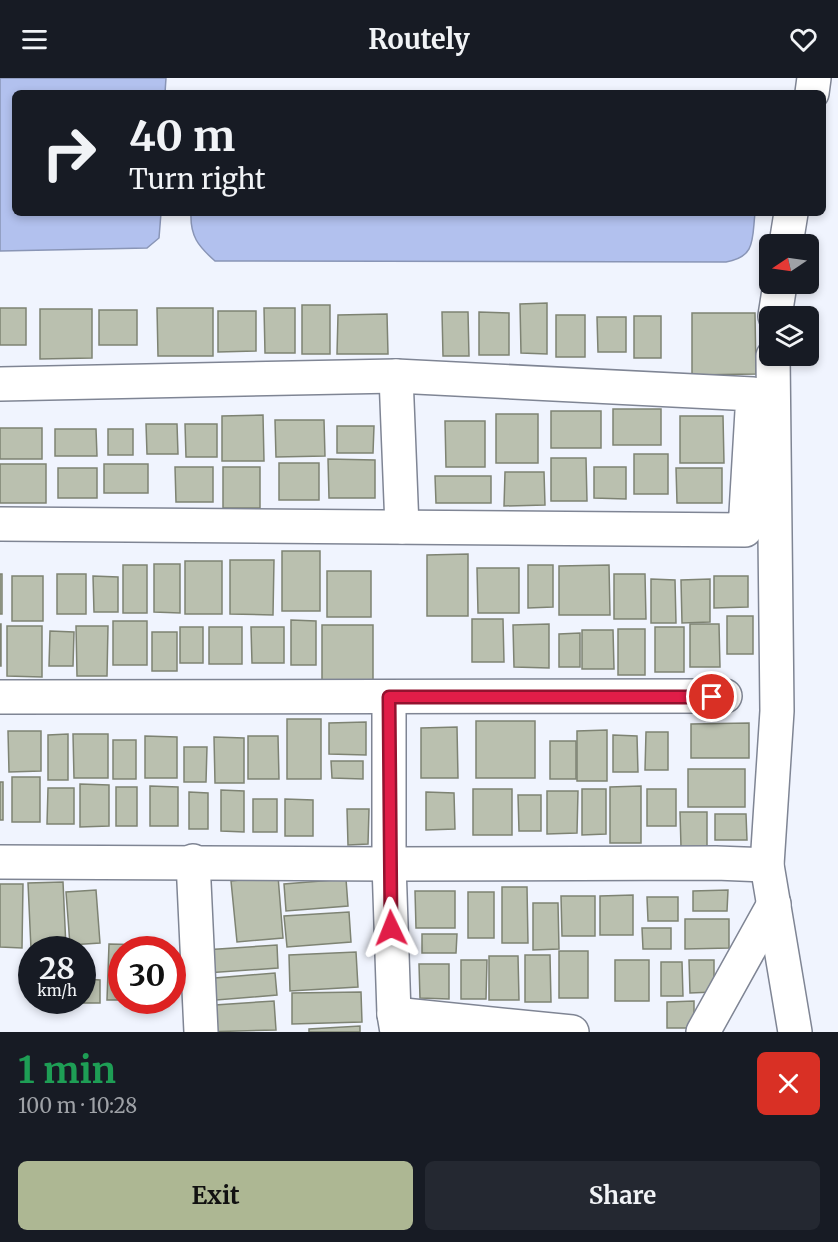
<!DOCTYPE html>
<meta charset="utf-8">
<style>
:root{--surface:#171b24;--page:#242831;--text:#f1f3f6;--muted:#9ea1a6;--accent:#adb793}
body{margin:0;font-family:Merriweather,serif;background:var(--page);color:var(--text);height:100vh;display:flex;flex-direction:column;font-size:22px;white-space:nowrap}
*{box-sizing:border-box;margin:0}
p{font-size:20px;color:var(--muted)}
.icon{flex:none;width:33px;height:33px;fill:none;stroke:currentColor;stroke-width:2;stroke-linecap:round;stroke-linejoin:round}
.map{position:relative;height:954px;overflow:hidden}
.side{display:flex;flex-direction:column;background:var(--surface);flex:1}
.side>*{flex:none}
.top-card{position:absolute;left:12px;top:12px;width:814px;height:126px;border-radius:9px;box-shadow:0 3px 9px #0003;background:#171b24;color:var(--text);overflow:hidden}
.needle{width:39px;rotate:257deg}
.buttons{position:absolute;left:759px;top:156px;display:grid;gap:12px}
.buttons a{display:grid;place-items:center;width:60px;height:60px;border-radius:9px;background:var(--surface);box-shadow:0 3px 9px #0003;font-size:30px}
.speed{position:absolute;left:18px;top:858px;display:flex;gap:12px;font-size:30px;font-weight:700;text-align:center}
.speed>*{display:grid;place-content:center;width:78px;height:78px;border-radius:50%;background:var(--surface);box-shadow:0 3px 9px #0003;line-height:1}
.speed small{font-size:15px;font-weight:400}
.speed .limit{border:9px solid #d22;background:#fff;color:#111}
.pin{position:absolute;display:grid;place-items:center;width:51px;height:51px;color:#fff;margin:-26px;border:3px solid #fff;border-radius:50%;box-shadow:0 2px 6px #0007}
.me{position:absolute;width:66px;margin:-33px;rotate:358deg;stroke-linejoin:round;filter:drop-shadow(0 0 4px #0008)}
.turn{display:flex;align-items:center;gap:21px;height:126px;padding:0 18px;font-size:27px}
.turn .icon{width:78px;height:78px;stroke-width:2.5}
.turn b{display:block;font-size:42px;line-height:51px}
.round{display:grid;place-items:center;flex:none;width:63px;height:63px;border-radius:9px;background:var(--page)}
.headline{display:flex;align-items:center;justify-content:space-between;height:102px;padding:0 18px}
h1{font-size:36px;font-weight:700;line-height:45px;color:#1e9e55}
.action{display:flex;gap:12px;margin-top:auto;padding:12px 18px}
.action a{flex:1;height:69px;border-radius:9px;background:var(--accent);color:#111;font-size:24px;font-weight:700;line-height:69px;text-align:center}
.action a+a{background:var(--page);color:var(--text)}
header{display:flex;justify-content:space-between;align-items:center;height:78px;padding:0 18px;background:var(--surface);font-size:27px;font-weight:700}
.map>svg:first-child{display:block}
.water{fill:#b2c1ee;stroke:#8995b6;stroke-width:1.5}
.building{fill:#bac0af;stroke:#7e8373;stroke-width:1.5}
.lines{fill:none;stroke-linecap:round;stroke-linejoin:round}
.street-casing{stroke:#7f8594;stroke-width:36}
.street{stroke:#fff;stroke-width:33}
.route-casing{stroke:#92132f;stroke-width:15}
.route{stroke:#e11d48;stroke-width:10}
</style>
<header><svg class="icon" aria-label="menu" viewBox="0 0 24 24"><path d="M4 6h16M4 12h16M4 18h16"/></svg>Routely<svg class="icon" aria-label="heart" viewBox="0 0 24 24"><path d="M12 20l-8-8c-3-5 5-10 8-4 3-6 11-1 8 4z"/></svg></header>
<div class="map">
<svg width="838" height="954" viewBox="0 0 838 954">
<rect width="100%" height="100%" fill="#f0f4fe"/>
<g class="water">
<polygon points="0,0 166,0 165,15 15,15 15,135 161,135 159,160 147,170 0,173"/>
<path d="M191,135H755C752,161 756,179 726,184L215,183C198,168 190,158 191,135Z"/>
</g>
<g class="building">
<polygon points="547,225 547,276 521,275 520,226"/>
<rect x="302" y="227" width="28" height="49"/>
<rect x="0" y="230" width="26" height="37"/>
<polygon points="157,230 213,230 213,278 158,278"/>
<polygon points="264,230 295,230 295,275 265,275"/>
<polygon points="40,231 92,231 92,280 40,281"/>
<rect x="99" y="232" width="38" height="35"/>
<polygon points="218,233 256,233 256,273 218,274"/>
<polygon points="442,234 468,234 469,278 443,278"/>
<polygon points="479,234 509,235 509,277 479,277"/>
<polygon points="692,235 755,235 756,296 692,297"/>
<polygon points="387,236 388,276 337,276 338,237"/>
<rect x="556" y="237" width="29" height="42"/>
<rect x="634" y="238" width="27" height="42"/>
<polygon points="597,239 626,239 626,274 598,274"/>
<rect x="613" y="331" width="48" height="36"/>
<rect x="551" y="333" width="50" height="37"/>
<rect x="496" y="336" width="42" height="49"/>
<polygon points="263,337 264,383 222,383 222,338"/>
<polygon points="680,338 723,338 724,385 680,385"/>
<polygon points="275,342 324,342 325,378 276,379"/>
<polygon points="445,343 485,343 485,389 446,389"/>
<polygon points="146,346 177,346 178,376 147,376"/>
<polygon points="185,346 217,346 217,379 186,379"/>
<polygon points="337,348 374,348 373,375 337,375"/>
<rect x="0" y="350" width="42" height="31"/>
<polygon points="55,351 96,351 97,378 55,378"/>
<rect x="108" y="351" width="25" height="26"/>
<rect x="634" y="376" width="34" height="40"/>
<polygon points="551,380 586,380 587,423 551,423"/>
<polygon points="328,381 375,382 375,420 329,420"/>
<rect x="279" y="385" width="40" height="37"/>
<rect x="0" y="386" width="46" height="39"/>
<rect x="104" y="386" width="44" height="29"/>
<polygon points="175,389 213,389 213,424 176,424"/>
<rect x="223" y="389" width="37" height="41"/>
<polygon points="594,389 626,389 626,421 594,420"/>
<rect x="58" y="390" width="39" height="30"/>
<polygon points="676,390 722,390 722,425 677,425"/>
<polygon points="505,394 544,394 545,427 504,428"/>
<polygon points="435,398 491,398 491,425 436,425"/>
<rect x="282" y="473" width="38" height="60"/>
<polygon points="468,476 468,538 427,538 427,477"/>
<polygon points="230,482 274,482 273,537 230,536"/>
<rect x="185" y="483" width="37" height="53"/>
<polygon points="154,486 180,486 180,535 154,534"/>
<rect x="123" y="487" width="24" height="48"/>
<polygon points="528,487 553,487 553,529 528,530"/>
<polygon points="609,487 610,537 559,537 559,488"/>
<polygon points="477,490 519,490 519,535 478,535"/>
<rect x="327" y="493" width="44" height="46"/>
<rect x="0" y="496" width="2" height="40"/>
<rect x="57" y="496" width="29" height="40"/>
<polygon points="614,496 645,496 646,541 614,541"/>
<rect x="12" y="498" width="31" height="45"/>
<polygon points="93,498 118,499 118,534 94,534"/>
<polygon points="714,498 748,498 748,529 714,530"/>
<polygon points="651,501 675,502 676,545 651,545"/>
<polygon points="710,501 710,544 682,545 681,502"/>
<rect x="727" y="538" width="26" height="38"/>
<polygon points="472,541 503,541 504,584 472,584"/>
<polygon points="291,542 316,543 316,587 291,587"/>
<rect x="113" y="543" width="34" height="44"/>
<rect x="0" y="546" width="1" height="42"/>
<polygon points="549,546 549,590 514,589 513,547"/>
<polygon points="690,546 719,546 720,589 690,589"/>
<polygon points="322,547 373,547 373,602 322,603"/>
<polygon points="7,548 42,548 42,599 7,598"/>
<polygon points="76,548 108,548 107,598 77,598"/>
<rect x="180" y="549" width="23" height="36"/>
<rect x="209" y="549" width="33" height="37"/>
<polygon points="251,549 284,549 284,585 252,585"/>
<rect x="655" y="549" width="29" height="45"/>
<rect x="618" y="551" width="27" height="46"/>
<polygon points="582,552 613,552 614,591 582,591"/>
<polygon points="50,553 74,554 73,588 49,588"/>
<rect x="152" y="554" width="25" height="39"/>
<polygon points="580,555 580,589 559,589 559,556"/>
<rect x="287" y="641" width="34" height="60"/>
<rect x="476" y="643" width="59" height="57"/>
<polygon points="366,644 366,677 329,676 329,645"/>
<polygon points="749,645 749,680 691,680 691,646"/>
<polygon points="457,649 458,700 421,700 421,650"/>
<polygon points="607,652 607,703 577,703 577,653"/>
<polygon points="8,653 41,653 41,693 9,694"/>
<polygon points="646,654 668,654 668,692 645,692"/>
<polygon points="68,656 68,702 48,702 48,657"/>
<polygon points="73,656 108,656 108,700 74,700"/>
<polygon points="613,657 637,658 638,694 613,694"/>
<polygon points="145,658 177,659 177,700 145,700"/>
<polygon points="248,658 278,658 279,701 248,701"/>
<polygon points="214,659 244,660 244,705 215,705"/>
<rect x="113" y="662" width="23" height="39"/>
<rect x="550" y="663" width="26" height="38"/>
<polygon points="184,669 207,669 206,704 184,704"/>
<polygon points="331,683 363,683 363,701 332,700"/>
<rect x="688" y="691" width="57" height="38"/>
<rect x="12" y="699" width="28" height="45"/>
<rect x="0" y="704" width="3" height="38"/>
<polygon points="80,706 109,707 109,748 80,749"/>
<polygon points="150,708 178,709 178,748 150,748"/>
<polygon points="641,708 641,765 610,765 610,709"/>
<rect x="116" y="709" width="21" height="39"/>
<polygon points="48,710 74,710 74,746 47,746"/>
<rect x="473" y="711" width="39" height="46"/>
<polygon points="582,711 606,711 606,756 582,757"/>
<rect x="647" y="711" width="29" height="37"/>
<polygon points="221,712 244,713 244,754 221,753"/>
<polygon points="547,713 578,713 577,755 547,756"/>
<polygon points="189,714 208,715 208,751 189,751"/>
<polygon points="426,714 454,715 455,751 426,752"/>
<polygon points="518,717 541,717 541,753 519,753"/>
<rect x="253" y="721" width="24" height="33"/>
<polygon points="285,721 313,722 313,758 285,758"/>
<polygon points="347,731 369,731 368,766 348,767"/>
<polygon points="680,734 707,734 707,768 681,769"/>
<polygon points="715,736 746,736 747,762 715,762"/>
<polygon points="278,798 283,860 237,864 231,803"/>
<polygon points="346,801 348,828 286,833 284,806"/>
<polygon points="63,804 66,870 31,871 28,805"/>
<polygon points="0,806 23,806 22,870 0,869"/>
<polygon points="502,809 527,809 528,865 502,865"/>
<polygon points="96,812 100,865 70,867 66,814"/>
<polygon points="728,812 727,833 693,833 693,813"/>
<polygon points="415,813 455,813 455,850 416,850"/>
<rect x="468" y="814" width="26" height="46"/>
<polygon points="633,817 633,857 600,857 600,818"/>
<polygon points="561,818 595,818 595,858 562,858"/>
<polygon points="647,819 678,819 678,843 648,843"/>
<polygon points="533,825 558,825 559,871 533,872"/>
<polygon points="349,834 351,864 287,869 284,838"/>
<polygon points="685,841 729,841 729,870 685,871"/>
<polygon points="642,850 671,850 671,871 643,871"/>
<polygon points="422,856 457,856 456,875 422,875"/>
<polygon points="109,866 150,867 150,872 122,872 122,922 107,922"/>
<polygon points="277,867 278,890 206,895 204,872"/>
<rect x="559" y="873" width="29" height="47"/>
<polygon points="356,874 358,909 290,913 289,877"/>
<polygon points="525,877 550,877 551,924 525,924"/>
<polygon points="489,878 518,878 519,922 489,922"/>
<polygon points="461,882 487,882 486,921 461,921"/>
<rect x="615" y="882" width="34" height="41"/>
<polygon points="689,882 714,882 714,914 690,915"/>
<polygon points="661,884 682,884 683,918 661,918"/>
<polygon points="419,886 449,886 449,921 420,920"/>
<polygon points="275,895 277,917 204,923 203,901"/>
<polygon points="82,901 100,902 100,925 78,925 82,922"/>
<polygon points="361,914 362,944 292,946 292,915"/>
<polygon points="274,923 276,952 202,954 200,928"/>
<polygon points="694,923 694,950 667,950 667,924"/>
<polygon points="360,948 360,954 309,954 309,951"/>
</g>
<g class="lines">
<g class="street-casing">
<g id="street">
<polyline points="812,15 814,0"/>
<polyline points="786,166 791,135"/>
<polyline points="775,238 780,206"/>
<polyline points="773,278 777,633 767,787 795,954"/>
<polyline points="396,298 402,449"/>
<polyline points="0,306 396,298 753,316 745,452 0,446"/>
<polyline points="0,619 725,618"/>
<polyline points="389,619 389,786 394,936 397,954"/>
<polyline points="193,783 201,954"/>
<polyline points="0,784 389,786 716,785 767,787"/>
<polyline points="394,936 572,954"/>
<polyline points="703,954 774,826"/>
</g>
</g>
<use href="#street" class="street"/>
</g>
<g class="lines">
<g class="route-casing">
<polyline id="route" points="391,850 389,619 712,619"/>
</g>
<use href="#route" class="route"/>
</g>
</svg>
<div class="buttons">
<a><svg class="needle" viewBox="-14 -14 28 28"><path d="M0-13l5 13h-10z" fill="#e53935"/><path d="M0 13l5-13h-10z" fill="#9ea1a6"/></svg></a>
<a><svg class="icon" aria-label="layers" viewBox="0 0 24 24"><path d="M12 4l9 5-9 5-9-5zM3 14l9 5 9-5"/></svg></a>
</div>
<div class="speed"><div>28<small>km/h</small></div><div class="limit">30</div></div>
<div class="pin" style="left:712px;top:619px;background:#d93025"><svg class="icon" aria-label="arrive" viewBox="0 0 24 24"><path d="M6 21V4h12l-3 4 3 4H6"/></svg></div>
<svg class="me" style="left:391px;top:850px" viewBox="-20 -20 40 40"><path d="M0-17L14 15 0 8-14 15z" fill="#e11d48" stroke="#fff" stroke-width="4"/></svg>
<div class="top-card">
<div class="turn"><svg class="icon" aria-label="right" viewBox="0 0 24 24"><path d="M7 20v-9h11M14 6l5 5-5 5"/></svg><div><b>40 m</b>Turn right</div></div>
</div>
</div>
<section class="side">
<div class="headline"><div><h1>1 min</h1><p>100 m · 10:28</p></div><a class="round" style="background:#d93025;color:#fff"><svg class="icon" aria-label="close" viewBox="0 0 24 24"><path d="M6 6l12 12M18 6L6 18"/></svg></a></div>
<div class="action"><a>Exit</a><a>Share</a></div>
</section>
